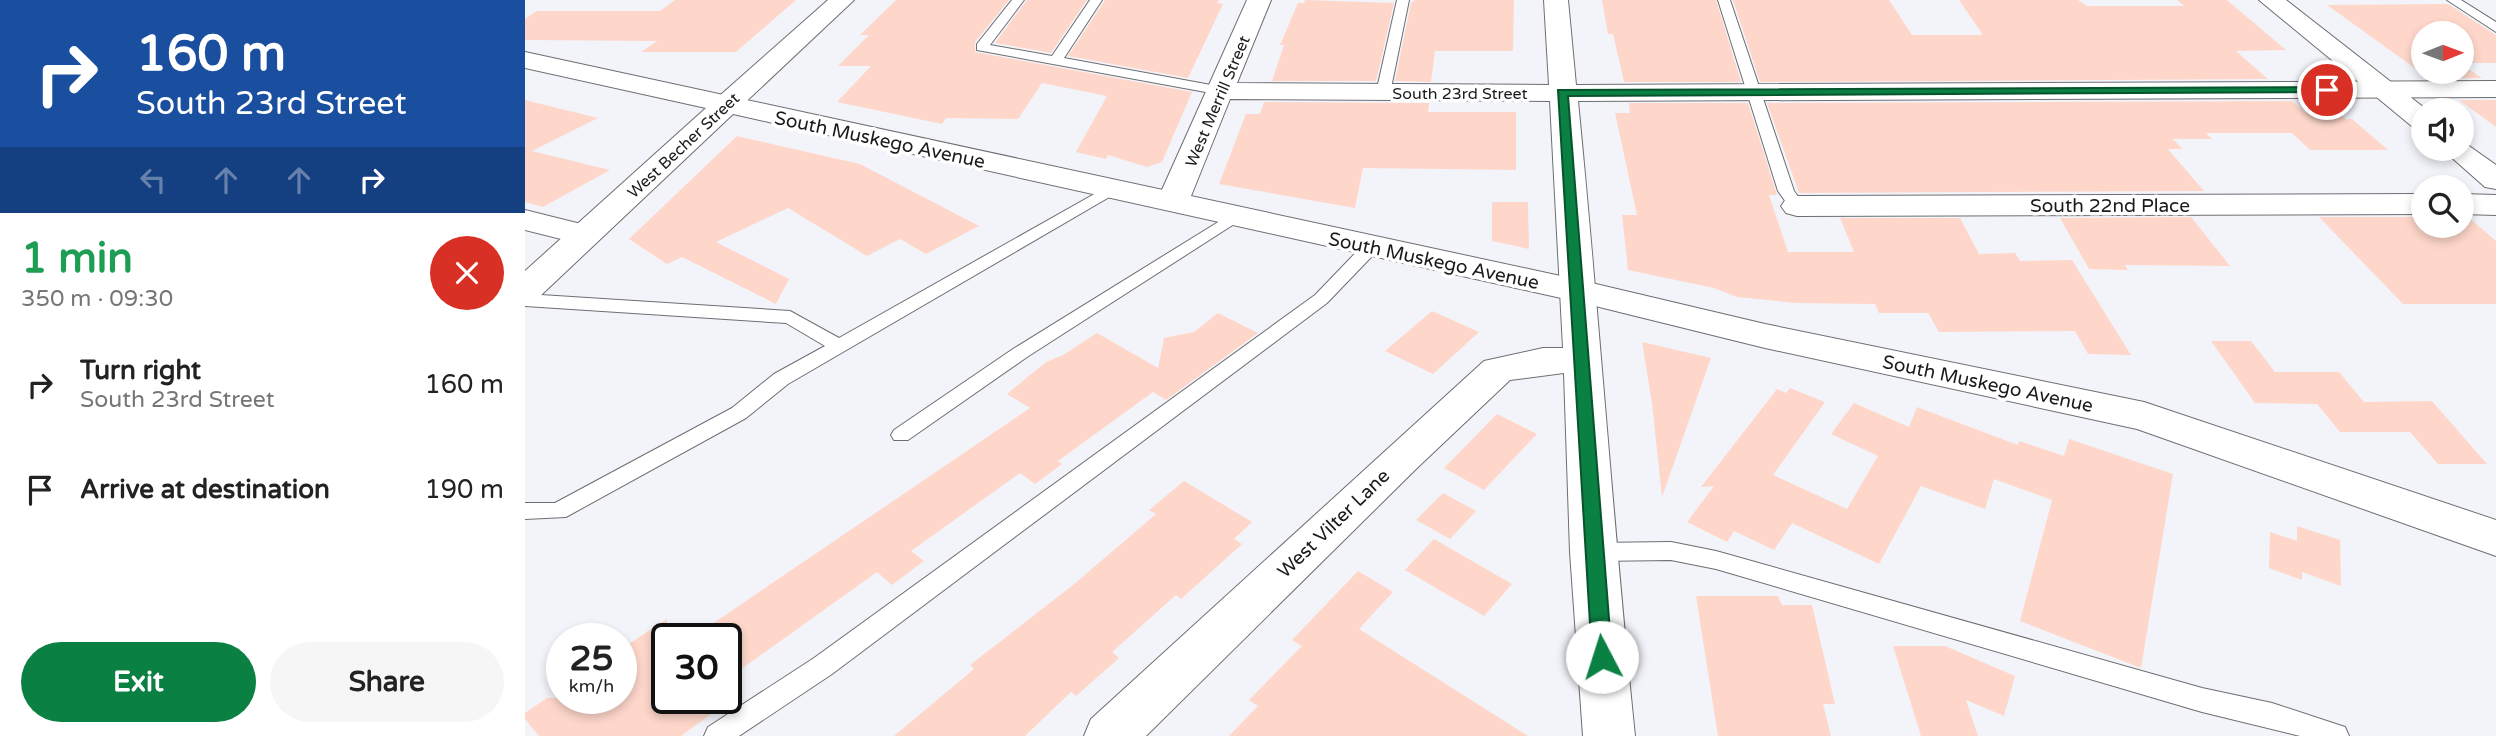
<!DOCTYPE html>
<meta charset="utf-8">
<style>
:root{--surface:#fff;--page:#f6f6f6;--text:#222;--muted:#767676;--accent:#0b8043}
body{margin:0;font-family:"Varela Round",sans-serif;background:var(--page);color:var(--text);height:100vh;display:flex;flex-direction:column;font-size:26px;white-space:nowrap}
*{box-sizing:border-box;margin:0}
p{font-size:23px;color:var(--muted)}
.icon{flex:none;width:38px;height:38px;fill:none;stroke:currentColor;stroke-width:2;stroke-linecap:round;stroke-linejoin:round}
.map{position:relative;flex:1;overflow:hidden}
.sheet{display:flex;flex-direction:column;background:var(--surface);width:525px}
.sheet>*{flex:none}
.hud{background:#1a4fa0;color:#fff;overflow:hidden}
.needle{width:46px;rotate:89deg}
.controls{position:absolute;left:1886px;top:21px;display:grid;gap:14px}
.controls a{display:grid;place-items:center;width:63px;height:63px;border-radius:50%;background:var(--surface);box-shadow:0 4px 10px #0003;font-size:35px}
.speed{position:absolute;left:21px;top:623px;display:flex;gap:14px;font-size:35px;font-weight:700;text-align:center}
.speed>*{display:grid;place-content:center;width:91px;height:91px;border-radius:50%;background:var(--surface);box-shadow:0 4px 10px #0003;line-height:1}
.speed small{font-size:18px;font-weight:400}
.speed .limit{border:4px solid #111;border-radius:10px;background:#fff;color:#111}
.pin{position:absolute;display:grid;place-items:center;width:60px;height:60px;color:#fff;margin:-30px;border:4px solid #fff;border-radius:50%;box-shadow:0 2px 7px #0007}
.me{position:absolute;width:77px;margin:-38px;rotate:355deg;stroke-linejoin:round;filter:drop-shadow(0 0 5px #0008)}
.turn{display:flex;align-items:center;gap:24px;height:147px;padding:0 21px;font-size:32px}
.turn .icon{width:91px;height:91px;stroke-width:2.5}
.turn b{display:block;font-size:49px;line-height:60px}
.lanes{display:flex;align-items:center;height:66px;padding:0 21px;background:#0003;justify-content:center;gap:35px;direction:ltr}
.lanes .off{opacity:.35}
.round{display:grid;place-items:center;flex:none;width:74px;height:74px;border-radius:37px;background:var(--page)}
.headline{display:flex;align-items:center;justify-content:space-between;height:119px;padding:0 21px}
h1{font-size:42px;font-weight:700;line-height:52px;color:#1e9e55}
.cta{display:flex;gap:14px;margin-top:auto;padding:14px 21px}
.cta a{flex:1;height:80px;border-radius:42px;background:var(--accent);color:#fff;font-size:28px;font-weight:700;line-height:80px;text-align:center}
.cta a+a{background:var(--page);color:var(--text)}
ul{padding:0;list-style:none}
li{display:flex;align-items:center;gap:21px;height:105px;padding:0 21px}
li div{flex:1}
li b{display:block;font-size:26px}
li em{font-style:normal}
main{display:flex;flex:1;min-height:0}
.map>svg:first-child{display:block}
.building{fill:#fed7ca}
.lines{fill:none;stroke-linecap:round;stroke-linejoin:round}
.service-casing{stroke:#6d6e73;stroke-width:2}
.minor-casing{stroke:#6d6e73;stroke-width:2}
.tertiary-casing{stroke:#6d6e73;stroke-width:2}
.service{fill:#fff;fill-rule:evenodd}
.minor{fill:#fff;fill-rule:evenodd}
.tertiary{fill:#fff;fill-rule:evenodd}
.route{fill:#0b8043;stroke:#07532c;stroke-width:2}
.labels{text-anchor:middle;stroke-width:7;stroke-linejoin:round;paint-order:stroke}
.far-street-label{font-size:16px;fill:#1a1a1d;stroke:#fff}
.street-label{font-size:19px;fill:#1a1a1d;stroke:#fff}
</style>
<main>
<section class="sheet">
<div class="hud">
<div class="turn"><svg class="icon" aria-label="right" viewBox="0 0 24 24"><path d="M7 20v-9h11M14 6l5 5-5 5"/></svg><div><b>160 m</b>South 23rd Street</div></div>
<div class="lanes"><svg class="icon off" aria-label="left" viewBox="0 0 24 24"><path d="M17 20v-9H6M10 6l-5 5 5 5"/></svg><svg class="icon off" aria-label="ahead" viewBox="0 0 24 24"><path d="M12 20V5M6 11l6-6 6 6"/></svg><svg class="icon off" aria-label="ahead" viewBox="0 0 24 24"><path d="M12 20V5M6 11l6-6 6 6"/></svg><svg class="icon" aria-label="right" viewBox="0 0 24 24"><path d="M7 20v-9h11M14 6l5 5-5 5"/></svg></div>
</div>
<div class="headline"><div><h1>1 min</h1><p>350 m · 09:30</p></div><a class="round" style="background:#d93025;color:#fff"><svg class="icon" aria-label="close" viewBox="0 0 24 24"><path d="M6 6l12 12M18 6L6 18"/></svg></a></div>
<ul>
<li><svg class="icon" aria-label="right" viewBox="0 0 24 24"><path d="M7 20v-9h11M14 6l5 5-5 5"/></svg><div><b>Turn right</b><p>South 23rd Street</p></div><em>160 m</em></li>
<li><svg class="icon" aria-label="arrive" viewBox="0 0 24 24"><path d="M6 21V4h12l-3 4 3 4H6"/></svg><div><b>Arrive at destination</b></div><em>190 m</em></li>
</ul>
<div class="cta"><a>Exit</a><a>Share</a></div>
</section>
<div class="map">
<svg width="1971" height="736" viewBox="0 0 1971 736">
<rect width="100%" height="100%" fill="#f3f4fa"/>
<g class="building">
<polygon points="150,0 271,0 211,52 116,52 132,41 0,40 0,19 12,11 135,11"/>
<polygon points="371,0 484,0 450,42 450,52 667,92 637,162 622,167 583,155 581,159 551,152 582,96 517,83 493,119 421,118 417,124 312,102 346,66 313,66 344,35 335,35"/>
<polygon points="502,0 562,0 526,53 470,43"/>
<polygon points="580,0 694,0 692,3 698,4 663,78 543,56"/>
<polygon points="780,0 869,3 851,81 747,81 759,45 755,45 773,3 779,3"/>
<polygon points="890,0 989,0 988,51 910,51 906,82 870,81 886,3"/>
<polygon points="1077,0 1191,0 1216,82 1099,82 1088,34 1083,34"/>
<polygon points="1208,0 1364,0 1387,35 1458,35 1434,0 1553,0 1562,6 1659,6 1652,0 1702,0 1761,50 1711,51 1743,79 1235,82"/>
<polygon points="1923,4 1971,35 1971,63 1937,63 1937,33 1899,33 1899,72 1937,72 1937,65 1957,78 1905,79 1802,5"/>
<polygon points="0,100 73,118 7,151 85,170 18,207 0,202"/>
<polygon points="1934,100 1971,100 1971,127"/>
<polygon points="1767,101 1781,113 1814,113 1821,119 1827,119 1863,150 1785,150 1767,133 1681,133 1687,139 1648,139 1657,149 1643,149 1679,191 1274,193 1242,103"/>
<polygon points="739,102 904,103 903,112 991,112 991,170 838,168 830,208 694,184 721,114 735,114"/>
<polygon points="1104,103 1223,103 1252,195 1244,195 1263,252 1329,252 1315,218 1435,218 1454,254 1490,253 1495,261 1547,260 1606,355 1563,354 1550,331 1414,332 1403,313 1354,313 1350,304 1271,303 1212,297 1189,288 1103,270 1097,215 1112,215 1090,113 1105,113"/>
<polygon points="212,136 335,164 454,226 401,254 375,239 342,256 263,208 191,242 264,279 251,304 157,257 142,264 104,239"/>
<polygon points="967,202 1003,202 1004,249 967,241"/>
<polygon points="1666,217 1705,266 1600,265 1603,270 1564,269 1535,218"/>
<polygon points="1794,217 1899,217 1899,226 1937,226 1937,217 1943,217 1971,241 1971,304 1878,304"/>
<polygon points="907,311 954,332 908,374 860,351"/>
<polygon points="693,313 733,333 641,400 628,392 533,461 537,464 510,484 495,473 386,551 399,561 367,585 352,572 201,680 201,639 165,639 505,408 482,394 521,362 538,355 572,333 633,368 639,338 669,332"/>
<polygon points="1686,341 1726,341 1750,372 1814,372 1839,402 1907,401 1962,464 1913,464 1885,432 1815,432 1792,404 1730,403"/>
<polygon points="1117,342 1186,358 1137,497 1127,403"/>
<polygon points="1265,388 1300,402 1248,475 1322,509 1353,456 1306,434 1329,403 1384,427 1392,407 1493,445 1494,441 1539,456 1544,439 1648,474 1616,668 1495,621 1527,500 1469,479 1460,509 1396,486 1354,564 1267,523 1249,550 1209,531 1202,542 1162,522 1189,486 1176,487 1252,389 1261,393"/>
<polygon points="972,414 1012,434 959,490 919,468"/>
<polygon points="659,481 727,522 709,539 717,544 656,599 651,595 587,652 594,658 551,696 546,692 500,736 369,736 449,669 445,665 548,585 631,514 624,510"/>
<polygon points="918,493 951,511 925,539 891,520"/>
<polygon points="1772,526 1815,540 1816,586 1777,572 1777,580 1744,568 1745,532 1772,541"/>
<polygon points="909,539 987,584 959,616 880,570"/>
<polygon points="833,571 868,592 834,629 1003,736 704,736 733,706 724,700 777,646 767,640"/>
<polygon points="1171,596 1253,596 1257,605 1287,605 1310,704 1298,704 1306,736 1193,736"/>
<polygon points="142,619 142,698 208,698 156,736 14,736 0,719 0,713 22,698 96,698 96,649"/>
<polygon points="1368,646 1420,646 1490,676 1479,716 1441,700 1453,736 1396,736"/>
</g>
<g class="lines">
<g class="service-casing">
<g id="service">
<polygon points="487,0 499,0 465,45 527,56 565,0 577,0 539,58 697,87 704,91 697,95 452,50 452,44"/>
<polygon points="872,0 884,0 865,93 858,97 851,93"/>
<polygon points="1193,0 1205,0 1269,191 1280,206 1278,209 1266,209 1253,191"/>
<polygon points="1922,0 1936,0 1971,22 1971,32"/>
<polygon points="587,184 595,189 593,192 263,384 221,418 41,517 0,519 0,503 30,503 207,408 249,374 300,346 261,323 0,306 0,294 265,311 314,338"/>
<polygon points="711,211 719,216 717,219 502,357 383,440 369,440 366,435 369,430 488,349"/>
<polygon points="847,241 855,246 853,250 802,303 307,674 214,736 179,736 183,727 289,658 790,295 841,242"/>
<polygon points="1146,542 1191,551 1677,688 1747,703 1820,727 1824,736 1775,736 1677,712 1191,569 1146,560 1069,561 1061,558 1058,552 1061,546 1069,543"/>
</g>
</g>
<g class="minor-casing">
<g id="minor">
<polygon points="303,0 329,0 211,111 201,113 191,111 187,105 191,99"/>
<path d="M722,0H746L712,83L1024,85L1019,0H1043L1051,85L1971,81V97L1053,101C1074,313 1088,525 1110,736H1058L1045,552L1039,373L985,380L892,468L621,736H559L566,719L959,361L1018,348H1038L1025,101L705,99L664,201L659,208L648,211L637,208L632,201Z"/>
<polygon points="1899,194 1899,214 1272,216 1261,213 1256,206 1261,199 1272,196"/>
<polygon points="1937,194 1971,195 1971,215 1937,214"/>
<polygon points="0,210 72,228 77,235 72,242 60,245 0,230"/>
</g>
</g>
<g class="tertiary-casing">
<g id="tertiary">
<polygon points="1734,0 1761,0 1902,110 1899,110 1899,131 1889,128"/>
<polygon points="0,52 1054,280 1240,324 1619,402 1971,520 1971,556 1612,429 1240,348 1054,302 208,114 13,298 0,301 0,271 181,108 0,68"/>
<polygon points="1937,141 1971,165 1971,189 1960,187 1917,149 1937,149"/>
</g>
</g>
<use href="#service" class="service"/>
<use href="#minor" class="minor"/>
<use href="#tertiary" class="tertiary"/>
</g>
<polygon class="route" points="1802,87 1806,88 1806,92 1043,96 1087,657 1084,663 1077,666 1070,663 1067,657 1033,90"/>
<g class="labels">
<g class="far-street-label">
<text x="935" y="99">South 23rd Street</text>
<text transform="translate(692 101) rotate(-67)" y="6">West Merrill Street</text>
<text transform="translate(158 145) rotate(-43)" y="6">West Becher Street</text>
</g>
<g class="street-label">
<text transform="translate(355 139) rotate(12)" y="7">South Muskego Avenue</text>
<text x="1585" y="212">South 22nd Place</text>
<text transform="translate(909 260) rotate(12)" y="7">South Muskego Avenue</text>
<text transform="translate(1463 383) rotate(12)" y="7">South Muskego Avenue</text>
<text transform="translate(808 523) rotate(-44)" y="7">West Vilter Lane</text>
</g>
</g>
</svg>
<div class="controls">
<a><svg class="needle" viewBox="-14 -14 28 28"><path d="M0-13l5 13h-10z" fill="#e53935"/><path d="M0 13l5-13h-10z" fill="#767676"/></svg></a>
<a><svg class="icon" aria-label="sound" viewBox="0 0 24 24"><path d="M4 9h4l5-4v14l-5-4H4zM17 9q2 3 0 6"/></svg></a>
<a><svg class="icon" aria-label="search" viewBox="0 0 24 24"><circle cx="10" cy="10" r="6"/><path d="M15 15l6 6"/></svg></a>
</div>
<div class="speed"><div>25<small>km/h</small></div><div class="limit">30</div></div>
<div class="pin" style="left:1802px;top:90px;background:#d93025"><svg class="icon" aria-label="arrive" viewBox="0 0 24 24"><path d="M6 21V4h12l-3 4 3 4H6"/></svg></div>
<svg class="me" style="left:1077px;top:657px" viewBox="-20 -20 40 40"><circle r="19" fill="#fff"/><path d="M0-13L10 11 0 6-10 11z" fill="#0b8043"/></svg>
</div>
</main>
